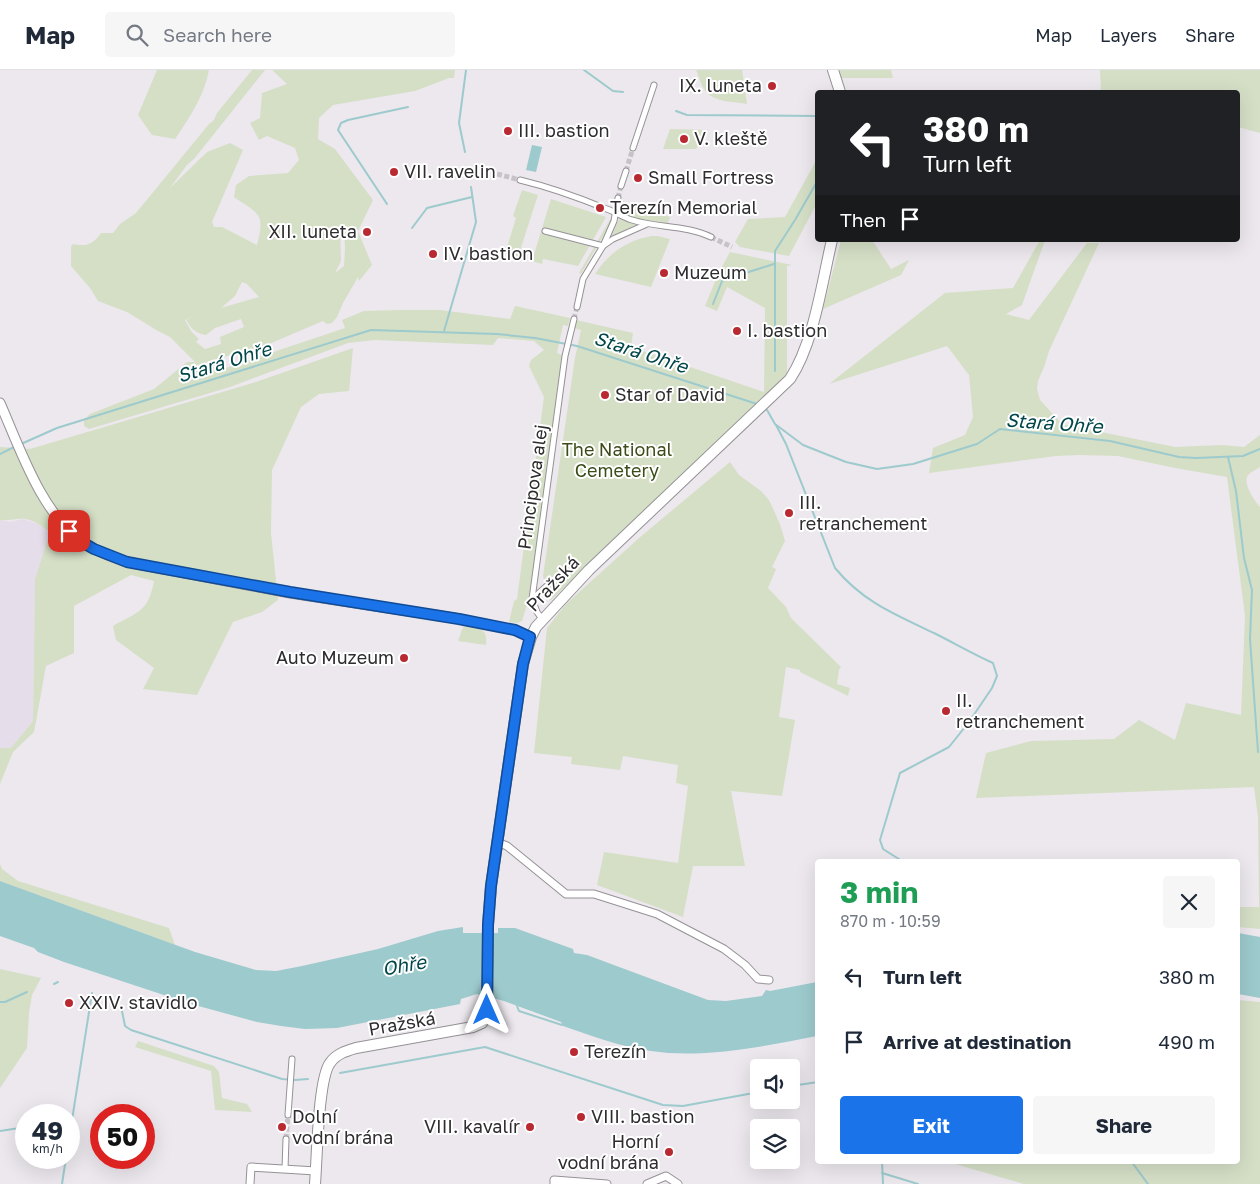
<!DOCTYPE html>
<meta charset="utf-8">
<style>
:root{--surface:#fff;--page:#f6f6f7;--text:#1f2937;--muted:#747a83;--line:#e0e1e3;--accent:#1a73e8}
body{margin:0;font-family:"Golos Text",sans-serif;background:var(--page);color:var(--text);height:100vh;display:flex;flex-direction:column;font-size:19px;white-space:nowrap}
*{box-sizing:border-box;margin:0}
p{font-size:16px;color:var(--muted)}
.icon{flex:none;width:28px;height:28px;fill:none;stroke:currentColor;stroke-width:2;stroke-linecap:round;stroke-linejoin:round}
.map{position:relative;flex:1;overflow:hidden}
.drawer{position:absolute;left:815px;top:789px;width:425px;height:305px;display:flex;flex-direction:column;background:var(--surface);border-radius:5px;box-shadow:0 5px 20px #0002}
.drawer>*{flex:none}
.hud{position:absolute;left:815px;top:20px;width:425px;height:152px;border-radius:5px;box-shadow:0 5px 20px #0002;background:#202124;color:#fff;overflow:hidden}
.buttons{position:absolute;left:750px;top:989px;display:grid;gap:10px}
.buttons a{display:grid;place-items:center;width:50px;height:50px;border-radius:5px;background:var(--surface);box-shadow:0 5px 20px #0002;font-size:25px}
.speed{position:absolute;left:15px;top:1034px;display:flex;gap:10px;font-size:25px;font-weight:700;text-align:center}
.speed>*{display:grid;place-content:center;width:65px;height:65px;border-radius:50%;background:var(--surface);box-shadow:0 5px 20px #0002;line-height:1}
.speed small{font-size:12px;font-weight:400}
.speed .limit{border:8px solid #d22;background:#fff;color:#111}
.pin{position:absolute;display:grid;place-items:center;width:42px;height:42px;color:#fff;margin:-21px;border-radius:10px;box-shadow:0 2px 8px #0006}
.me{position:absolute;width:55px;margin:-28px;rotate:0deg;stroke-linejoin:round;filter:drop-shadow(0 0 4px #0008)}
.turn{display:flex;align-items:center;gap:18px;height:105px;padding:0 25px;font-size:22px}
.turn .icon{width:65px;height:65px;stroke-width:2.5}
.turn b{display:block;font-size:35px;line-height:42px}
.then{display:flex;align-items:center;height:48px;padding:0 25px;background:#0003;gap:10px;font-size:19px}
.round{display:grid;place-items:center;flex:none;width:52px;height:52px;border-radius:5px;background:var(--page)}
.summary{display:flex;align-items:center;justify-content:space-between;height:85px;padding:0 25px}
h1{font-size:30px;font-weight:700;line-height:38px;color:#1e9e55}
.button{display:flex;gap:10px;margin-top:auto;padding:10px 25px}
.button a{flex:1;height:58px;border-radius:5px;background:var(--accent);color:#fff;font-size:20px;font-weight:700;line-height:58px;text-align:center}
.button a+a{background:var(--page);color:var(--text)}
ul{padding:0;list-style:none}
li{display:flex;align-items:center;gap:15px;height:65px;padding:0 25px}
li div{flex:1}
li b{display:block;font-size:19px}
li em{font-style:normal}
header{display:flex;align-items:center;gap:30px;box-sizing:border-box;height:70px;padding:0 25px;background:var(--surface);border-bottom:1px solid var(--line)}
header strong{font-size:24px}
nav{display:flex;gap:28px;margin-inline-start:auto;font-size:18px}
.search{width:350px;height:45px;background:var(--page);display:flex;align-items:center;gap:12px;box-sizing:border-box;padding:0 18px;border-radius:5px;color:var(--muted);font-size:19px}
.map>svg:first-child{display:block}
.built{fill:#e6ddea}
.green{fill:#d5dfc6;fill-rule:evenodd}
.water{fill:#9dcacd}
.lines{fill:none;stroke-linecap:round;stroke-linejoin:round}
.stream{stroke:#9dcacd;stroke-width:2}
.pedestrian-tunnel{stroke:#c6c2c8;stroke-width:5;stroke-dasharray:5 2.5;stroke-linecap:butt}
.pedestrian-casing{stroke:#959196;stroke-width:7}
.minor-casing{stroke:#959196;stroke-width:9}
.tertiary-casing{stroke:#959196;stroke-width:11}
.secondary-casing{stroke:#959196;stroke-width:12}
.pedestrian{stroke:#fff;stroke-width:5}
.minor{stroke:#fff;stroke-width:7}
.tertiary{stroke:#fff;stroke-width:9}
.secondary{stroke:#fff;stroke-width:10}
.route-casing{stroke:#114b97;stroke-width:12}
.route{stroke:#1a73e8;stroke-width:9}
.poi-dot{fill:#b92931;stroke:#fff;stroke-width:2}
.labels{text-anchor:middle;stroke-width:4;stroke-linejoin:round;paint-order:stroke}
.poi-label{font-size:18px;fill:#2e2c2e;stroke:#fff;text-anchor:start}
.park-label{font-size:18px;fill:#3b4c18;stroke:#fff}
.street-label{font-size:18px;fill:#2e2c2e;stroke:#fff}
.water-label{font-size:19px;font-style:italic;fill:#00464a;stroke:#fff}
</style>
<header>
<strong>Map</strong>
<div class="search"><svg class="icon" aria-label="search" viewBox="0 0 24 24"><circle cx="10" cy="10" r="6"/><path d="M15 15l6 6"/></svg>Search here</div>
<nav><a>Map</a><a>Layers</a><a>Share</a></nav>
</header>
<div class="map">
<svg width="1260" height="1114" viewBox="0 0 1260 1114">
<rect width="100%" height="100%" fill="#ece8ee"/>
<polygon class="built" points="23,449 38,454 50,462 35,509 33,651 11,678 0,678 0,450 10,452"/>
<g class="green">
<path d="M157,0H209C204,26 190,47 175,69L152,65L138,45Z"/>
<path d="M252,0H265L194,89L187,95L170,118L207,82L230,73L243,80L212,152L214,157H222L257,175C265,143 260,145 234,127L236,115L249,106L288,103L299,90L295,78L267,66L259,70L250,53L260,48L262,23L287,14L272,0H455L454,8H449L415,21L333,35L319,48L318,69L335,79L373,130L358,161L372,195L359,211L358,207L343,233L337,247L332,253L327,254L323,251L269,274L203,293L209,294L220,300L345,258L342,250L364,241L398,240H440L510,249L515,236L570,248L568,256L563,255L557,283L562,285L529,528L522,551L517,553L509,552L514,531L517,529L544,327L529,296L531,290L544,280L534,271L498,268L493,275L375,270L348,273L230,317L89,359L84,356V350L90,344L154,319L187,292H195L170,267L158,261L127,242L98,231L90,218L71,196V177L73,174C87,177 93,174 101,163H113L120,154L136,143L209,54L214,50L217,43ZM344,156L345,179L344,196L335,203L341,191L340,158ZM242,212L247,214L259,227L221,238L235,226ZM194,246L186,249C191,259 195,263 206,265L215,258L241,249L244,257L220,267L221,274L205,279L196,272L199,269L191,261L185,250Z"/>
<path d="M696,0H742L747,34C732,31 713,33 704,19C700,13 699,6 696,0Z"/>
<polygon points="840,0 891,0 893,8 841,8"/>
<polygon points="1100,0 1260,0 1260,63 1238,57 1238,22 1101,22"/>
<polygon points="670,59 708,60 696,79 663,79"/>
<polygon points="817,89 817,133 789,186 740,177 735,172 748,149 785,147"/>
<polygon points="522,120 538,125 518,187 505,184 516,148 513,146"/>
<polygon points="551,129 606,147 578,196 543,189 542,194 532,191"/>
<path d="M619,130L670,147L668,153C650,151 634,150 618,142Z"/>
<polygon points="611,148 613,149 581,204 579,203"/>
<polygon points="619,149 637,154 613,166 612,165"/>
<path d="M651,166H658L670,169L651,217L595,204C609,183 626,171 651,166Z"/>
<polygon points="841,170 872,170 891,199 909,190 901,205 823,239"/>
<path d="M1040,170H1045L1022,235L1006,244L1029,250L1087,173H1099L1049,281L1044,297L1038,311L1037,319L1040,330L1062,354L1175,377L1222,375L1244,377L1260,365V397C1256,400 1249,402 1247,407C1244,416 1255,431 1260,437V859L1238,857V837H1259L1258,747L1254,717L976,728L986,683L1031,671L1114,669L1139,650L1175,670L1186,633L1241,645L1245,546L1227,407L1175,398L1118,386L1080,385L1056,386L929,403L933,378L965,365L973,347L969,305L947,276L829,314L945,223L1013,218Z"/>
<polygon points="730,182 792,195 787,196 787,304 765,327 550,531 543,506 575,288 581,260 574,258 576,250 633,263 631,277 764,322 765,238 727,217 717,241 705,236 718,204"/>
<path d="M353,278L349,321L319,324L301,337L272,400L271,463L278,530L262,542L233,552L197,625L143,619L154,598L116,570L113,556C139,541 148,542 154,511L131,505L74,536V583L46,596L34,662L13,682L0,714V678H11L33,651L35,509L50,462C43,457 34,450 25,449C18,448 9,451 0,450V377L30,379L256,312Z"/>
<polygon points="730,392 739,405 761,421 769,430 780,454 785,471 772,497 776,499 768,518 786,537 791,548 841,597 839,600 837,614 850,618 848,626 800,602 800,600 786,597 779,647 795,650 782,726 731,721 745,796 693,796 683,847 597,815 604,782 678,793 688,716 676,713 678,695 623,686 620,700 571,694 572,687 534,683 547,558 566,534 639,468"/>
<path d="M467,556C480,558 488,559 486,575L458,571L463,557Z"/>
<polygon points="0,794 2,799 18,811 169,858 175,875 0,811"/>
<polygon points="0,899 41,908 32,925 29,943 27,978 0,1018"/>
<polygon points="1238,930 1260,932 1260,1114 1024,1114 955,1094 953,1091 1238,1091"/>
<polygon points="138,971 214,996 219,1002 222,1028 247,1034 252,1042 215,1040 211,1001 135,977"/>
</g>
<g class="water">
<polygon points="532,75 542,77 536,102 526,100"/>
<path d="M0,811L195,882L256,900L276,901L302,896L378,879L438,861L463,857V863H498V858H515L573,879L574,883L587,885L708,930L726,931L762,926L766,920L770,921L817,912V966C766,976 703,989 651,981C621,977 592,966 563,956L561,952L504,931L477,924L461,929L460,934L337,958L305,959L281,956L257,952L191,934L64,892L38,882L34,878L0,866Z"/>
<polygon points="1238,863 1260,867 1260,928 1238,924"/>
</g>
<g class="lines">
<g class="stream">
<polyline points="584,0 613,21 623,22"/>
<polyline points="676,41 687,45 818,46"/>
<polyline points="465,82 459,53 466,0"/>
<polyline points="387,134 338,60 341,53 348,50 408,37"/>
<polyline points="412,158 427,138 472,127"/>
<polyline points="736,206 774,194"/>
<polyline points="713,234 722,211 732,207"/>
<polyline points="444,261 476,152 471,117"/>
<polyline points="775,301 775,181 795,150 818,110"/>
<polyline points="764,338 767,340 775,354 803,375 846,392 877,399 913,394 977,374 1000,359 1110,371 1179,387 1196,388 1243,386 1260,379"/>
<path d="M776,355L786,374L835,498C863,532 896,545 934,563C954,573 973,584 993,593L997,606L992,618L969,652L949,677L900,703L880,770L883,779L902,791"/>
<polyline points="21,374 57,358 371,260 497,264 535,268 577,276 757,334"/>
<polyline points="0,384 14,377"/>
<polyline points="1228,387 1236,421 1244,488 1252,520 1250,569 1258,682"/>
<polyline points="54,914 58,912"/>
<polyline points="0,932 5,932 27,922"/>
<polyline points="517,936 519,941 562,955"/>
<polyline points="122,941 125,956 131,960 282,1009 295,1010 308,1009"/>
<polyline points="340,1003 485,977 663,1035 683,1036 759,1022"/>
<polyline points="791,1016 818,1012"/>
<polyline points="69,1050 72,1050 92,923"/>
<polyline points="0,1061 26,1057"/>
<polyline points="69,1070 72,1050"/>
<polyline points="69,1073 73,1077"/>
<polyline points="882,1091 883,1114"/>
<polyline points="1131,1091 1148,1114"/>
<polyline points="882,1103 918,1114"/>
<polyline points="62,1114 66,1088"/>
</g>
<g class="pedestrian-tunnel">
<polyline points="626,101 633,78"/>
<polyline points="497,104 520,110"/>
<polyline points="618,128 621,116"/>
<polyline points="711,167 732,177"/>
<polyline points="574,249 577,237"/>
<polyline points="286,1069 288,1045"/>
</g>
<g class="pedestrian-casing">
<g id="pedestrian">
<polyline points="633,78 654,15"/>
<path d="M520,110C549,117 577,127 604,138C614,141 622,147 632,150C658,158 686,155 711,167"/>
<polyline points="621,116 626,101"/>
<polyline points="545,161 603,176 613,169 647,154"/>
<polyline points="577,237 583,209 603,176 614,151 618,128"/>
<polyline points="532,529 551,512"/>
<polyline points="542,549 537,542 532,529 565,286 574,249"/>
<polyline points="288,1045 292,989"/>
<polyline points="285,1099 286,1069"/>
</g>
</g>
<g class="minor-casing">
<g id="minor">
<polyline points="497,772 507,776 566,824 594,824 657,844 724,879 745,895 758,909 769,910"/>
<polyline points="250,1114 251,1097 316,1101"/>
<polyline points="554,1114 554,1110 607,1114"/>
<polyline points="647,1114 666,1106 678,1114"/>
</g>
</g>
<g class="tertiary-casing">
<path id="tertiary" d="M0,333C19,376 42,445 82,471C95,481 111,487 127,492L290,523L454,548L515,560L531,567"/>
</g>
<g class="secondary-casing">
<g id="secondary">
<polyline points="833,0 840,22"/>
<path d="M315,1114C317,1090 318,1009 330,993C336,984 346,981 356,978L473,957L482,953L487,946L488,855L491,816L523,594L531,567L536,557L589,500L790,309C814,273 822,212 832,170"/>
</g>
</g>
<use href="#pedestrian" class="pedestrian"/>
<use href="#minor" class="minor"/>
<use href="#tertiary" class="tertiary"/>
<use href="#secondary" class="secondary"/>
</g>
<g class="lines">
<g class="route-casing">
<polyline id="route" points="69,461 80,471 94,479 127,492 290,522 459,549 515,560 530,567 523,594 491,816 488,855 487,940"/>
</g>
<use href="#route" class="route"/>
</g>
<g class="poi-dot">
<circle cx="772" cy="16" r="5"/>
<circle cx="508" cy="61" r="5"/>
<circle cx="684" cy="69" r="5"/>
<circle cx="394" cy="102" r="5"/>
<circle cx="638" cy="108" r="5"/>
<circle cx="600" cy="138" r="5"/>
<circle cx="367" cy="162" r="5"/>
<circle cx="433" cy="184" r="5"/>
<circle cx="664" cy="203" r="5"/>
<circle cx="737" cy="261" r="5"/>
<circle cx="605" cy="325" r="5"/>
<circle cx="789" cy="443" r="5"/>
<circle cx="404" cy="588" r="5"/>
<circle cx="946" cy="641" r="5"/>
<circle cx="69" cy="933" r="5"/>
<circle cx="574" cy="982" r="5"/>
<circle cx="581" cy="1047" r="5"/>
<circle cx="282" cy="1057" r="5"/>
<circle cx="530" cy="1057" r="5"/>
<circle cx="669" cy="1082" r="5"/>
</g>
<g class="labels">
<g class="poi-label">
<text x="762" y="22" text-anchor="end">IX. luneta</text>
<text x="518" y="67">III. bastion</text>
<text x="694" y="75">V. kleště</text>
<text x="404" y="108">VII. ravelin</text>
<text x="648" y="114">Small Fortress</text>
<text x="610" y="144">Terezín Memorial</text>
<text x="357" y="168" text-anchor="end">XII. luneta</text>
<text x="443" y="190">IV. bastion</text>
<text x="674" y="209">Muzeum</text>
<text x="747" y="267">I. bastion</text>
<text x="615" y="331">Star of David</text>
<text x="799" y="439">III.<tspan x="799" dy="21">retranchement</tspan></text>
<text x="394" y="594" text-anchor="end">Auto Muzeum</text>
<text x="956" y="637">II.<tspan x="956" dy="21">retranchement</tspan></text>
<text x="79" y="939">XXIV. stavidlo</text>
<text x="584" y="988">Terezín</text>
<text x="292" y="1053">Dolní<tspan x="292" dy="21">vodní brána</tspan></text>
<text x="591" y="1053">VIII. bastion</text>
<text x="520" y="1063" text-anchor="end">VIII. kavalír</text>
<text x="659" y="1078" text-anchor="end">Horní<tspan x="659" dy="21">vodní brána</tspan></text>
</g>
<g class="park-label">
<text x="617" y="386">The National<tspan x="617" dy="21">Cemetery</tspan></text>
</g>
<g class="street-label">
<text transform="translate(533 417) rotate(-82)" y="6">Principova alej</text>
<text transform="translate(553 514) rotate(-47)" y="6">Pražská</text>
<text transform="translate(402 954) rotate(-10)" y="6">Pražská</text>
</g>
<g class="water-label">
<text transform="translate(641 282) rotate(18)" y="7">Stará Ohře</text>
<text transform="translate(224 292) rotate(-17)" y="7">Stará Ohře</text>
<text transform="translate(1054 353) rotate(4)" y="7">Stará Ohře</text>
<text transform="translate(404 895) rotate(-10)" y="7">Ohře</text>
</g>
</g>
</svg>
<div class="buttons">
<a><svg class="icon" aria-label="sound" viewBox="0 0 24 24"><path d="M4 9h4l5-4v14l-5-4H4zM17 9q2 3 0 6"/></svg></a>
<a><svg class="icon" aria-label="layers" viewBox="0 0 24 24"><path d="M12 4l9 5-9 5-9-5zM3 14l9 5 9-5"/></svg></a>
</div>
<div class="speed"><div>49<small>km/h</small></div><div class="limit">50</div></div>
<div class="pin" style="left:69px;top:461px;background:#d93025"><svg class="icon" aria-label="arrive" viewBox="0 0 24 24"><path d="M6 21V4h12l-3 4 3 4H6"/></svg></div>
<svg class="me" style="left:487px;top:940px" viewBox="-20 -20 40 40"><path d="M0-17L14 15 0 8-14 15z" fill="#1a73e8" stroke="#fff" stroke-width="4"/></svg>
<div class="hud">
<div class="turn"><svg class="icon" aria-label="left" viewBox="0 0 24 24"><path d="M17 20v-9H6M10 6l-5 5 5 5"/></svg><div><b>380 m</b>Turn left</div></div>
<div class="then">Then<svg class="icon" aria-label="arrive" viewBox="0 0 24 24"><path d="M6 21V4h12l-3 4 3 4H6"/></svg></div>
</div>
<section class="drawer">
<div class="summary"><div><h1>3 min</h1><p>870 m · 10:59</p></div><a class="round"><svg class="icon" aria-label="close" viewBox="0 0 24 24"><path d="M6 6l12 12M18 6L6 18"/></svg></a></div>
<ul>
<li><svg class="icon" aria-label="left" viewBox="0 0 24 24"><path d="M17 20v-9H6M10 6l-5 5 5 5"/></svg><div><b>Turn left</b></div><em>380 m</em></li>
<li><svg class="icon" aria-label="arrive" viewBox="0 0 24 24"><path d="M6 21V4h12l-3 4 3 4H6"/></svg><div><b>Arrive at destination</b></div><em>490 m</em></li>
</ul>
<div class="button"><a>Exit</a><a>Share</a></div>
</section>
</div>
